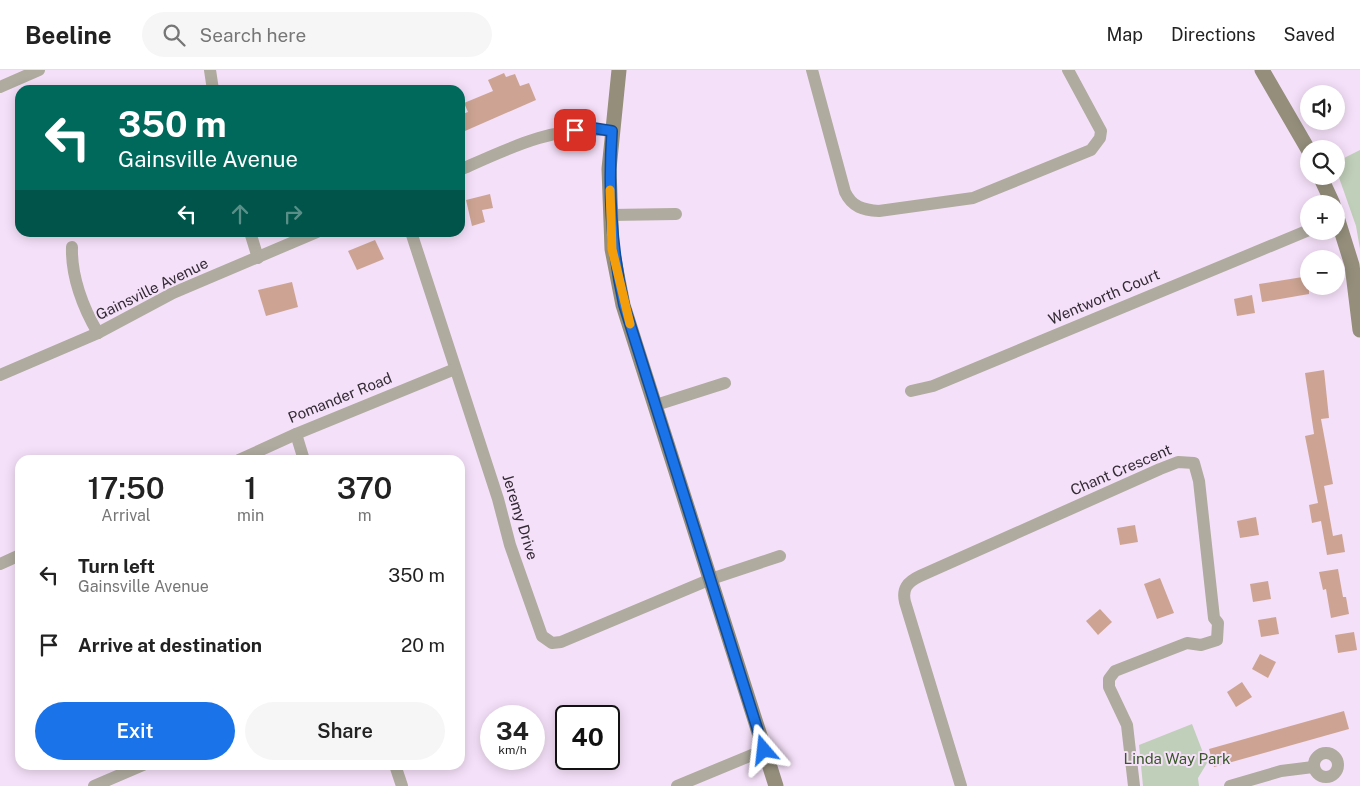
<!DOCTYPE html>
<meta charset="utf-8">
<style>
:root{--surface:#fff;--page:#f6f6f6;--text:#222;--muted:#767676;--line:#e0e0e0;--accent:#1a73e8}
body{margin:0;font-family:"Public Sans",sans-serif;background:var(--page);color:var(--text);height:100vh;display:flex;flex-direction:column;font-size:19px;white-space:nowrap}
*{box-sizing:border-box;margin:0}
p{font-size:16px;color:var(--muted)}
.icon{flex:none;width:28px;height:28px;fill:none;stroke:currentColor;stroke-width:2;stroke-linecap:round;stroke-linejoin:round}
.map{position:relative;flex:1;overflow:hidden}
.panel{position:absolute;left:15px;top:385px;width:450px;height:315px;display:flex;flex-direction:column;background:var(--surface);border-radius:15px;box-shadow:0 2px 12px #0003}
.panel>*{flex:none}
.top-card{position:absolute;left:15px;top:15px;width:450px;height:152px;border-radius:15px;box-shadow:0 2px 12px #0003;background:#00695c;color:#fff;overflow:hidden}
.fabs{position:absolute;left:1300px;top:15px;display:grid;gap:10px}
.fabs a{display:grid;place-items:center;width:45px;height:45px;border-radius:50%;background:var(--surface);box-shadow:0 2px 12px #0003;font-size:25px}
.speed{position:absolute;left:480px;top:635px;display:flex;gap:10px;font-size:25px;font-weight:700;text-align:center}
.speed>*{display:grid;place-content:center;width:65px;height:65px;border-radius:50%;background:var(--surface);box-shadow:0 2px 12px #0003;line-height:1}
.speed small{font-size:12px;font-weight:400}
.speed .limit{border:2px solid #111;border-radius:8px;background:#fff;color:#111}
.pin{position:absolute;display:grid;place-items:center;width:42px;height:42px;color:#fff;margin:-21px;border-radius:10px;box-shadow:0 2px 8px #0006}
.me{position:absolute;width:55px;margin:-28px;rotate:343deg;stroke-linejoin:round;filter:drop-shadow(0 0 4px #0008)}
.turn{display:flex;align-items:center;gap:18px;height:105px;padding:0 20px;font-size:22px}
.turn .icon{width:65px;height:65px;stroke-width:2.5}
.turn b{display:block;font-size:35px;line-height:42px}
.lanes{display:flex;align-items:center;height:48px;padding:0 20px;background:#0003;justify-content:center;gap:25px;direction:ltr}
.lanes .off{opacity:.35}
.eta{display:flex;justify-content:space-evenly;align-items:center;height:85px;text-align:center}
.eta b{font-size:30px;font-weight:600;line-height:35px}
.primary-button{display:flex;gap:10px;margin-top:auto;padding:10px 20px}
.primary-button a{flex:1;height:58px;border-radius:30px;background:var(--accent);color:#fff;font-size:20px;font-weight:600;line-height:58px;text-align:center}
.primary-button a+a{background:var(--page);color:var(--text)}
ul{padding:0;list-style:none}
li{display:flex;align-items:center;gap:15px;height:70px;padding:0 20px}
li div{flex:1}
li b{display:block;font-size:19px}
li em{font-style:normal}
header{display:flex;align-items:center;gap:30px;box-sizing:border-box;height:70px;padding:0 25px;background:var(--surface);border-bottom:1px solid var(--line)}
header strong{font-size:24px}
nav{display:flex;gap:28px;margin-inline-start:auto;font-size:18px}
.search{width:350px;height:45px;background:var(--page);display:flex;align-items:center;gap:12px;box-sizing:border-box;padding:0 18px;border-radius:28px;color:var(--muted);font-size:19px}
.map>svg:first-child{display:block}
.green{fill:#c0cfb9}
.building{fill:#cda493}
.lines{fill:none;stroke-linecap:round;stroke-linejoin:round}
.street{stroke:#afab9f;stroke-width:12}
.secondary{stroke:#948e7b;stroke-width:15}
.route-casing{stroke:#114b97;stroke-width:12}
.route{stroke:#1a73e8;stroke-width:9}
.slow{stroke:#f59e0b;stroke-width:9}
.labels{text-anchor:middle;stroke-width:4;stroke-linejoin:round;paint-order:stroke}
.street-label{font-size:15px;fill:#332b34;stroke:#f5e0f9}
.park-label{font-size:15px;fill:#385827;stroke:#f5e0f9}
</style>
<header>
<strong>Beeline</strong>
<div class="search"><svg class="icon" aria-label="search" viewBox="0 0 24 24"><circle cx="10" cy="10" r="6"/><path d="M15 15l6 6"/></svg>Search here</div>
<nav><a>Map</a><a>Directions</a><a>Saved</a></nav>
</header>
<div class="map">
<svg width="1360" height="716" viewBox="0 0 1360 716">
<rect width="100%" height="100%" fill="#f5e0f9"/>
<g class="green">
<polygon points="1360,80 1360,179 1356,156 1336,99 1336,92"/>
<polygon points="1192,654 1207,693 1198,708 1199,716 1143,716 1139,675"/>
</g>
<g class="building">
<polygon points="504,3 506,7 515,4 520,16 529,13 536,30 465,61 460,50 460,45 468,42 464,33 493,21 488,10"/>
<polygon points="490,124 493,138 482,140 485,152 472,156 466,130"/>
<polygon points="375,170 384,189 357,200 348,181"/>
<polygon points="1309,206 1309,224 1262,232 1259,214"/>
<polygon points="292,212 298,237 266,246 258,220"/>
<polygon points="1252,225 1255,243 1237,246 1234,229"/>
<polygon points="1324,300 1329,348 1321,349 1333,414 1324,416 1333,466 1342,464 1345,482 1327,485 1321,451 1312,453 1309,435 1318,433 1305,366 1314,364 1305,303"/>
<polygon points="1256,447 1259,465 1240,468 1237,451"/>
<polygon points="1135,455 1138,472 1120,475 1117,458"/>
<polygon points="1338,499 1343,527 1346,527 1349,544 1331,548 1326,519 1323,520 1319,502"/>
<polygon points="1160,508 1174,543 1157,549 1144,514"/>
<polygon points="1268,511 1271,529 1253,532 1250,514"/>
<polygon points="1100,539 1112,552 1098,565 1086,551"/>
<polygon points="1276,547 1279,564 1261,567 1258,550"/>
<polygon points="1354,562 1357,580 1338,583 1335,565"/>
<polygon points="1260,584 1276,592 1268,608 1252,599"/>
<polygon points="1242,612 1252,627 1236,637 1227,622"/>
<polygon points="1344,641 1349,659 1214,697 1209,679"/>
</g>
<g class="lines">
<g class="street">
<polyline points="210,0 213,20"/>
<path d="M812,0L845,122C852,137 863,140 879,141L973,128L1091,80L1100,68L1101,61L1068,0"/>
<polyline points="0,17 39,0"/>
<path d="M460,100C509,78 557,54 612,61"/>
<polyline points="610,145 676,144"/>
<polyline points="250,162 258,188"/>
<polyline points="411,162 498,429 510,475 542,566 552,573 561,572 711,509 780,486"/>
<path d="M72,177C71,206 83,238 98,263"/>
<polyline points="0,305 98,263 173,223 317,162"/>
<polyline points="911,321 933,316 1309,160"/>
<polyline points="656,335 725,313"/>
<polyline points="296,364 304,390"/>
<polyline points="239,390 296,364 455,299"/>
<polyline points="0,494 20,485"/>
<circle cx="1326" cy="695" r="12"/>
<polyline points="395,695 402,716"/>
<polyline points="94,716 143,695"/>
<polyline points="677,716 764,680"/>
<path d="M961,716L905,532C902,519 907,512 920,506L1160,399L1178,392L1194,393L1199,411L1214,548L1218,553L1217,570L1201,575L1187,573L1115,601L1109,609V617L1127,655L1134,716"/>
<polyline points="1230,716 1281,701 1313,697"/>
</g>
<g class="secondary">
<polyline points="619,0 609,99 612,179 623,235 776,716"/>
<polyline points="1262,0 1309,81"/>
<polyline points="1320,106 1333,134"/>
<polyline points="1336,144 1352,195 1360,260"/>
</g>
</g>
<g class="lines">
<g class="route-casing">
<path id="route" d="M575,60L593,58L612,61C608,120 611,177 624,235L764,680"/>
</g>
<use href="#route" class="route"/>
<polyline class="slow" points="610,120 612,179 630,254"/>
</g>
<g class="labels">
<g class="street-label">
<text transform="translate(152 219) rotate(-26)" y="5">Gainsville Avenue</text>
<text transform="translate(1104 227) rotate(-23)" y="5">Wentworth Court</text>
<text transform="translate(340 328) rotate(-22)" y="5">Pomander Road</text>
<text transform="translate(1121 400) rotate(-23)" y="5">Chant Crescent</text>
<text transform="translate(520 447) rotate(73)" y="5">Jeremy Drive</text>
</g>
<g class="park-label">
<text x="1177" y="694">Linda Way Park</text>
</g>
</g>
</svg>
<div class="fabs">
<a><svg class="icon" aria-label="sound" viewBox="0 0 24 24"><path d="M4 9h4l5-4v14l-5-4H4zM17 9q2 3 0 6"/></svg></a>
<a><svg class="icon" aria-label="search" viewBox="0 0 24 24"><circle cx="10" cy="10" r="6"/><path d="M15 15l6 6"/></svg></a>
<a>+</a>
<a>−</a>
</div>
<div class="speed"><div>34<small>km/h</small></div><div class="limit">40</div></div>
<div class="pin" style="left:575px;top:60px;background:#d93025"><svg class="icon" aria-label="arrive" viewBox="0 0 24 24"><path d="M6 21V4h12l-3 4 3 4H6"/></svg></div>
<svg class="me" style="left:764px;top:680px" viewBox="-20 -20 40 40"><path d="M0-17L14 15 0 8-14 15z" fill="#1a73e8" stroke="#fff" stroke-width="4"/></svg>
<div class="top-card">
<div class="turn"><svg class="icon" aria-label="left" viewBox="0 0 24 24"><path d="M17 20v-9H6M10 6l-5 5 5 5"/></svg><div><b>350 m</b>Gainsville Avenue</div></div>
<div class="lanes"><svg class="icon" aria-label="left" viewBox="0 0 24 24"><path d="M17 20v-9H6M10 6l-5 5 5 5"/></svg><svg class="icon off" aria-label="ahead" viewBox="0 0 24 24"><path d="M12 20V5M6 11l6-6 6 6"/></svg><svg class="icon off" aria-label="right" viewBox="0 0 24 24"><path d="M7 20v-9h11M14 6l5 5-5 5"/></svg></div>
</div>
<section class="panel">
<div class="eta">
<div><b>17:50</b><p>Arrival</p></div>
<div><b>1</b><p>min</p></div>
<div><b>370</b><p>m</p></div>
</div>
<ul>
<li><svg class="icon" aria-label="left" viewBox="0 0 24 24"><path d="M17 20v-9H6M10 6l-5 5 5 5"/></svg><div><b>Turn left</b><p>Gainsville Avenue</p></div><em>350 m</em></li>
<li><svg class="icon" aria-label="arrive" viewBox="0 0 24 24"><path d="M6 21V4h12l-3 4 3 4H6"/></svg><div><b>Arrive at destination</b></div><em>20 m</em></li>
</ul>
<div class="primary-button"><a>Exit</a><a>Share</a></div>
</section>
</div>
